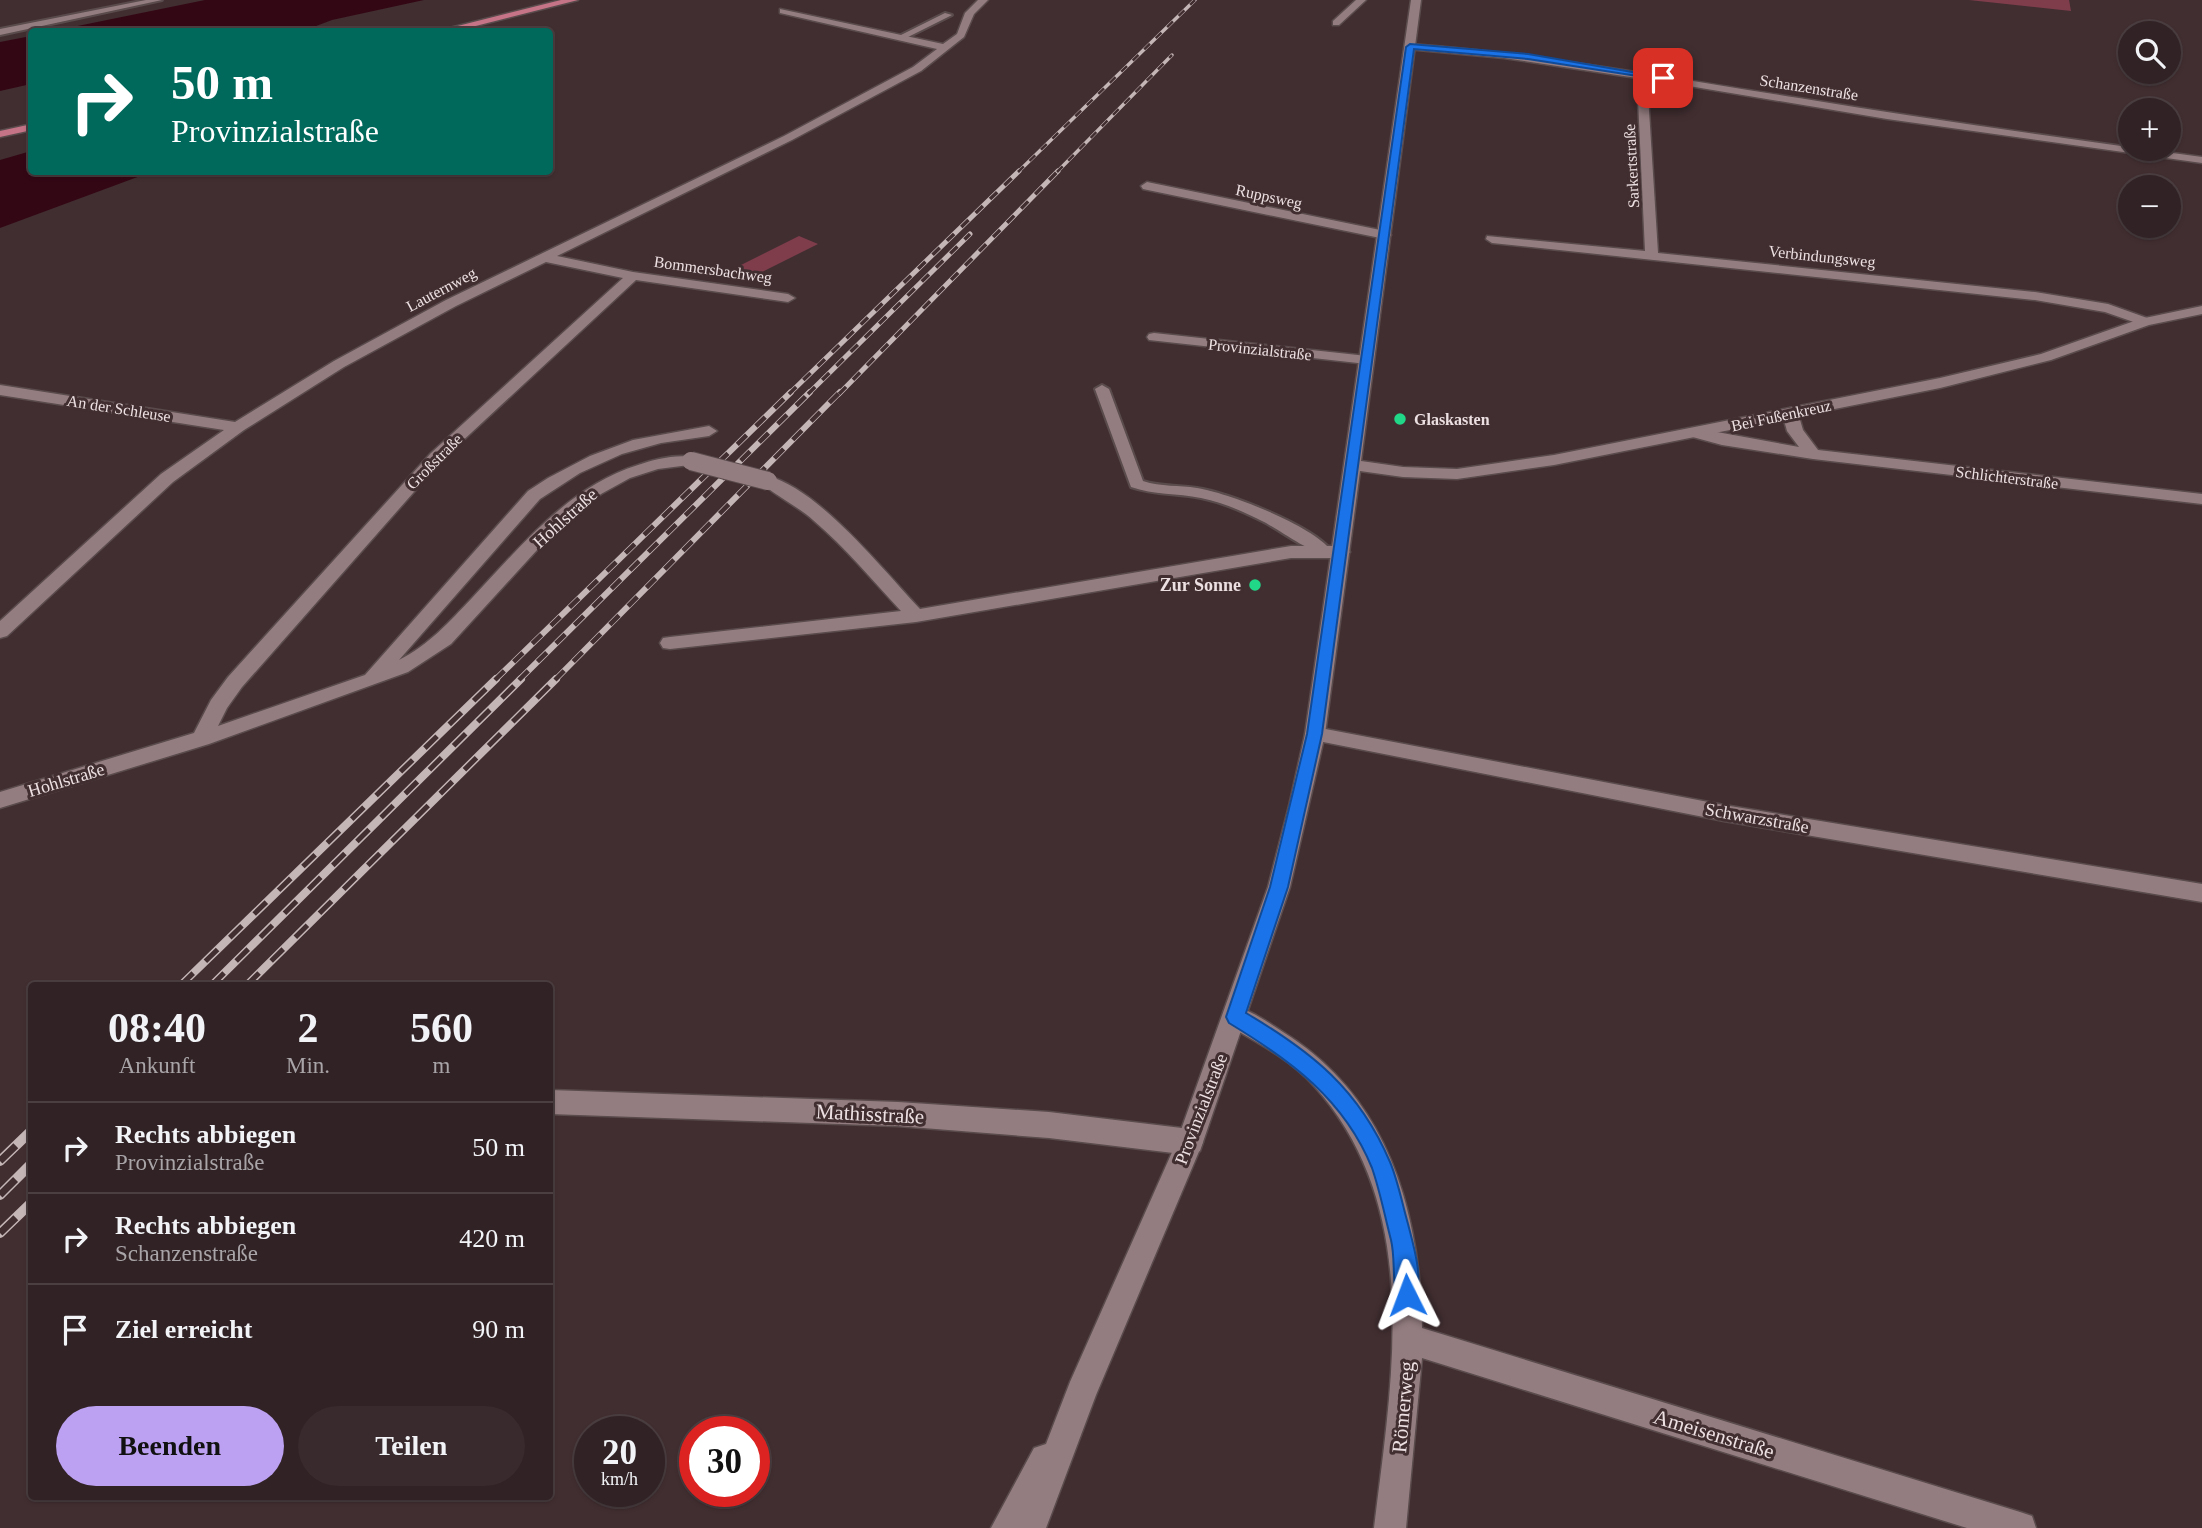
<!DOCTYPE html>
<html lang="de">
<meta charset="utf-8">
<style>
:root{--surface:#312225;--page:#392a2d;--text:#f1f3f6;--muted:#a8a4a7;--line:#4c3f42;--accent:#bca0f2}
body{margin:0;font-family:"Times New Roman",serif;background:var(--page);color:var(--text);height:100vh;display:flex;flex-direction:column;font-size:26px;white-space:nowrap}
*{box-sizing:border-box;margin:0}
p{font-size:23px;color:var(--muted)}
.icon{flex:none;width:38px;height:38px;fill:none;stroke:currentColor;stroke-width:2;stroke-linecap:round;stroke-linejoin:round}
.map{position:relative;flex:1;overflow:hidden}
.details{position:absolute;left:28px;top:982px;width:525px;height:518px;display:flex;flex-direction:column;background:var(--surface);border-radius:7px;box-shadow:0 2px 5px #0004,0 0 0 2px var(--line)}
.details>*{flex:none}
.banner{position:absolute;left:28px;top:28px;width:525px;height:147px;border-radius:7px;box-shadow:0 2px 5px #0004,0 0 0 2px var(--line);background:#00695c;color:#fff;overflow:hidden}
.buttons{position:absolute;left:2118px;top:21px;display:grid;gap:14px}
.buttons a{display:grid;place-items:center;width:63px;height:63px;border-radius:50%;background:var(--surface);box-shadow:0 2px 5px #0004,0 0 0 2px var(--line);font-size:35px}
.speed{position:absolute;left:574px;top:1416px;display:flex;gap:14px;font-size:35px;font-weight:700;text-align:center}
.speed>*{display:grid;place-content:center;width:91px;height:91px;border-radius:50%;background:var(--surface);box-shadow:0 2px 5px #0004,0 0 0 2px var(--line);line-height:1}
.speed small{font-size:18px;font-weight:400}
.speed .limit{border:10px solid #d22;background:#fff;color:#111}
.pin{position:absolute;display:grid;place-items:center;width:60px;height:60px;color:#fff;margin:-30px;border-radius:14px;box-shadow:0 4px 10px #0006}
.me{position:absolute;width:77px;margin:-38px;rotate:357deg;stroke-linejoin:round;filter:drop-shadow(0 0 5px #0008)}
.turn{display:flex;align-items:center;gap:24px;height:147px;padding:0 28px;font-size:32px}
.turn .icon{width:91px;height:91px;stroke-width:2.5}
.turn b{display:block;font-size:49px;line-height:60px}
.eta{display:flex;justify-content:space-evenly;align-items:center;height:119px;text-align:center}
.eta b{font-size:42px;font-weight:600;line-height:49px}
.action{display:flex;gap:14px;margin-top:auto;padding:14px 28px}
.action a{flex:1;height:80px;border-radius:42px;background:var(--accent);color:#111;font-size:28px;font-weight:600;line-height:80px;text-align:center}
.action a+a{background:var(--page);color:var(--text)}
ul{padding:0;list-style:none}
li{display:flex;align-items:center;gap:21px;height:91px;padding:0 28px;border-top:2px solid var(--line)}
li div{flex:1}
li b{display:block;font-size:26px}
li em{font-style:normal}
.map>svg:first-child{display:block}
.green{fill:#7f3d4c}
.water{fill:#340715}
.lines{fill:none;stroke-linecap:round;stroke-linejoin:round}
.service-casing{stroke:#5a4b4d;stroke-width:4}
.minor-casing{stroke:#5a4b4d;stroke-width:3}
.tertiary-casing{stroke:#5a4b4d;stroke-width:3}
.primary-casing{stroke:#5a4b4d;stroke-width:3}
.service{fill:#947d81;fill-rule:evenodd}
.minor{fill:#947d81;fill-rule:evenodd}
.tertiary{fill:#947d81;fill-rule:evenodd}
.primary{fill:#c57386;fill-rule:evenodd}
.rail-far4-casing{stroke:#c4b5b7;stroke-width:3.5}
.rail-far3-casing{stroke:#c4b5b7;stroke-width:5}
.rail-far2-casing{stroke:#c4b5b7;stroke-width:6}
.rail-far1-casing{stroke:#c4b5b7;stroke-width:8}
.rail-casing{stroke:#c4b5b7;stroke-width:10}
.rail-far4{stroke:#412e31;stroke-width:2.5;stroke-dasharray:8;stroke-linecap:butt}
.rail-far3{stroke:#412e31;stroke-width:3.5;stroke-dasharray:10;stroke-linecap:butt}
.rail-far2{stroke:#412e31;stroke-width:4.5;stroke-dasharray:13;stroke-linecap:butt}
.rail-far1{stroke:#412e31;stroke-width:5;stroke-dasharray:17;stroke-linecap:butt}
.rail{stroke:#412e31;stroke-width:7;stroke-dasharray:22;stroke-linecap:butt}
.minor-bridge-casing{stroke:#5a4b4d;stroke-width:20;stroke-linecap:butt}
.minor-bridge{stroke:#947d81;stroke-width:18}
.route{fill:#1a73e8;stroke:#114b97;stroke-width:2}
.poi-dot{fill:#20d887;stroke:#412e31;stroke-width:2.5}
.labels{text-anchor:middle;stroke-width:6;stroke-linejoin:round;paint-order:stroke}
.far-street-label{font-size:16px;fill:#ede0e2;stroke:#412e31}
.far-poi-label{font-size:16px;font-weight:bold;fill:#ede0e2;stroke:#412e31;text-anchor:start}
.street-label{font-size:18px;fill:#ede0e2;stroke:#412e31}
.poi-label{font-size:18px;font-weight:bold;fill:#ede0e2;stroke:#412e31;text-anchor:end}
.near-street-label{font-size:21px;fill:#ede0e2;stroke:#412e31}
</style>
<div class="map">
<svg width="2202" height="1528" viewBox="0 0 2202 1528">
<rect width="100%" height="100%" fill="#412e31"/>
<g class="green">
<polygon points="1969,0 2069,0 2071,11"/>
<polygon points="799,236 818,244 750,278 729,271"/>
</g>
<g class="water">
<polygon points="205,0 424,0 332,20 303,31 53,31"/>
<polygon points="31,36 31,84 0,91 0,42"/>
<polygon points="31,151 32,172 151,172 0,228 0,160"/>
</g>
<g class="lines">
<g class="service-casing">
<g id="service">
<polygon points="146,0 162,0 0,35 0,29"/>
<polygon points="945,13 952,15 902,40 895,38"/>
<path d="M1102,385L1109,389L1143,481C1161,487 1179,485 1197,488C1229,493 1311,525 1331,550L1329,554C1315,557 1277,528 1262,521C1242,511 1222,502 1201,498C1177,493 1154,495 1131,487L1095,389Z"/>
</g>
</g>
<g class="minor-casing">
<g id="minor">
<path d="M978,0H988L974,14L964,37L921,71L792,140L557,256L633,272L788,294L795,298L788,302L636,280L443,459L242,687L227,708L218,726L365,675L528,491L548,478L590,456L633,440L709,426L717,431L709,436L661,443L622,454L580,473L540,499L399,660C429,645 449,622 472,598C521,546 568,487 638,465C655,459 679,453 697,458L699,461L697,464L658,469L630,478L601,494L548,538L451,644L408,672L209,744L0,808V792L194,733L211,700L228,677L431,453L623,278L546,262L456,306L344,367L244,430L173,482L7,636L0,638V621L161,474L224,430L0,395V385L235,422L334,361L446,300L784,136L913,67L937,49L780,13V9L943,44L957,34L965,13Z"/>
<polygon points="1356,0 1366,0 1339,25 1333,25 1333,21"/>
<path d="M1410,44C1542,54 1669,78 1799,98C1933,120 2069,139 2202,157V163L1887,119L1647,79L1658,253L2035,292L2108,304L2150,319L2152,322L2145,326L2105,312L2035,300L1492,243L1486,239L1487,236L1645,251L1637,78L1504,58L1407,49L1405,47Z"/>
<polygon points="1147,182 1385,231 1391,235 1385,239 1143,189 1141,186"/>
<polygon points="1154,333 1367,356 1374,360 1367,364 1149,340 1147,337 1149,334"/>
<polygon points="1790,408 1798,413 1803,430 1818,450 2202,494 2202,504 1813,459 1722,445 1689,436 1687,433 1695,428 1799,447 1787,431 1782,413"/>
<path d="M768,476C819,489 884,571 920,609L1291,546H1341L1350,552L1341,558H1291L916,622L670,649L663,648L660,643L663,638L670,637L901,611C872,580 845,547 813,520C799,507 769,492 760,481L762,477Z"/>
<polygon points="1315,727 1724,805 2202,884 2202,902 1724,821 1308,739 1305,734 1308,729"/>
<path d="M1236,1006C1253,1012 1268,1022 1283,1032C1388,1097 1420,1210 1422,1328L2020,1512L2032,1516L2036,1528H1967L1422,1358L1406,1528H1374C1392,1379 1424,1208 1314,1086C1291,1060 1257,1042 1227,1025L1224,1017L1227,1009Z"/>
<polygon points="550,1090 898,1102 1049,1112 1190,1129 1200,1133 1203,1142 1200,1151 1190,1155 1049,1138 898,1126 550,1114"/>
</g>
</g>
<g class="tertiary-casing">
<polygon id="tertiary" points="1411,0 1421,0 1361,461 1403,467 1457,469 1554,455 1940,378 2041,354 2140,319 2202,306 2202,314 2149,325 2051,360 1940,388 1554,465 1457,479 1403,477 1360,471 1325,734 1290,887 1203,1142 1096,1395 1046,1528 991,1528 1034,1448 1046,1444 1070,1382 1177,1141 1268,887 1289,806 1305,734"/>
</g>
<g class="primary-casing">
<g id="primary">
<polygon points="561,0 578,0 452,32 434,32"/>
<polygon points="32,124 32,130 0,137 0,131"/>
</g>
</g>
<use href="#service" class="service"/>
<use href="#minor" class="minor"/>
<use href="#tertiary" class="tertiary"/>
<use href="#primary" class="primary"/>
<g class="rail-far4-casing">
<g id="rail-far4">
<polyline points="1018,172 1195,0"/>
<polyline points="1057,172 1172,55"/>
</g>
</g>
<g class="rail-far3-casing">
<g id="rail-far3">
<polyline points="789,394 1019,171"/>
<polyline points="808,394 970,234"/>
<polyline points="839,394 1058,171"/>
</g>
</g>
<g class="rail-far2-casing">
<g id="rail-far2">
<polyline points="495,680 791,392"/>
<polyline points="519,680 810,392"/>
<polyline points="555,680 840,392"/>
</g>
</g>
<g class="rail-far1-casing">
<g id="rail-far1">
<polyline points="181,985 496,679"/>
<polyline points="212,985 521,679"/>
<polyline points="247,985 556,679"/>
</g>
</g>
<g class="rail-casing">
<g id="rail">
<polyline points="0,1161 32,1130"/>
<polyline points="0,1195 32,1163"/>
<polyline points="0,1233 32,1202"/>
</g>
</g>
<use href="#rail-far4" class="rail-far4"/>
<use href="#rail-far3" class="rail-far3"/>
<use href="#rail-far2" class="rail-far2"/>
<use href="#rail-far1" class="rail-far1"/>
<use href="#rail" class="rail"/>
<g class="minor-bridge-casing">
<polyline id="minor-bridge" points="691,461 768,481"/>
</g>
<use href="#minor-bridge" class="minor-bridge"/>
</g>
<path class="route" d="M1410,44L1528,54L1667,78L1663,80L1528,59L1414,49L1322,734L1288,887L1246,1013C1312,1052 1359,1089 1390,1162C1398,1181 1402,1203 1408,1224C1414,1247 1424,1280 1415,1303L1407,1306L1399,1303C1391,1284 1396,1261 1391,1240C1385,1217 1380,1191 1372,1168C1344,1099 1290,1060 1229,1023L1226,1017L1270,887L1307,734L1406,47Z"/>
<g class="poi-dot">
<circle cx="1400" cy="419" r="7"/>
<circle cx="1255" cy="585" r="7"/>
</g>
<g class="labels">
<g class="far-street-label">
<text transform="translate(1809 87) rotate(9)" y="6">Schanzenstraße</text>
<text transform="translate(1631 166) rotate(-93)" y="6">Sarkertstraße</text>
<text transform="translate(1269 196) rotate(12)" y="6">Ruppsweg</text>
<text transform="translate(1822 256) rotate(6)" y="6">Verbindungsweg</text>
<text transform="translate(713 269) rotate(8)" y="6">Bommersbachweg</text>
<text transform="translate(441 289) rotate(-28)" y="6">Lauternweg</text>
<text transform="translate(1260 349) rotate(6)" y="6">Provinzialstraße</text>
<text transform="translate(119 408) rotate(9)" y="6">An der Schleuse</text>
<text transform="translate(1781 415) rotate(-12)" y="6">Bei Fußenkreuz</text>
<text transform="translate(434 461) rotate(-45)" y="6">Großstraße</text>
<text transform="translate(2007 477) rotate(7)" y="6">Schlichterstraße</text>
</g>
<g class="far-poi-label">
<text x="1414" y="425">Glaskasten</text>
</g>
<g class="street-label">
<text transform="translate(565 518) rotate(-42)" y="6">Hohlstraße</text>
<text transform="translate(66 780) rotate(-17)" y="6">Hohlstraße</text>
<text transform="translate(1757 818) rotate(10)" y="6">Schwarzstraße</text>
<text transform="translate(1201 1109) rotate(-69)" y="6">Provinzialstraße</text>
</g>
<g class="poi-label">
<text x="1241" y="591">Zur Sonne</text>
</g>
<g class="near-street-label">
<text transform="translate(870 1114) rotate(3)" y="7">Mathisstraße</text>
<text transform="translate(1403 1407) rotate(-85)" y="7">Römerweg</text>
<text transform="translate(1714 1434) rotate(17)" y="7">Ameisenstraße</text>
</g>
</g>
</svg>
<div class="buttons">
<a><svg class="icon" aria-label="search" viewBox="0 0 24 24"><circle cx="10" cy="10" r="6"/><path d="M15 15l6 6"/></svg></a>
<a>+</a>
<a>−</a>
</div>
<div class="speed"><div>20<small>km/h</small></div><div class="limit">30</div></div>
<div class="pin" style="left:1663px;top:78px;background:#d93025"><svg class="icon" aria-label="arrive" viewBox="0 0 24 24"><path d="M6 21V4h12l-3 4 3 4H6"/></svg></div>
<svg class="me" style="left:1407px;top:1295px" viewBox="-20 -20 40 40"><path d="M0-17L14 15 0 8-14 15z" fill="#1a73e8" stroke="#fff" stroke-width="4"/></svg>
<div class="banner">
<div class="turn"><svg class="icon" aria-label="right" viewBox="0 0 24 24"><path d="M7 20v-9h11M14 6l5 5-5 5"/></svg><div><b>50 m</b>Provinzialstraße</div></div>
</div>
<section class="details">
<div class="eta">
<div><b>08:40</b><p>Ankunft</p></div>
<div><b>2</b><p>Min.</p></div>
<div><b>560</b><p>m</p></div>
</div>
<ul>
<li><svg class="icon" aria-label="right" viewBox="0 0 24 24"><path d="M7 20v-9h11M14 6l5 5-5 5"/></svg><div><b>Rechts abbiegen</b><p>Provinzialstraße</p></div><em>50 m</em></li>
<li><svg class="icon" aria-label="right" viewBox="0 0 24 24"><path d="M7 20v-9h11M14 6l5 5-5 5"/></svg><div><b>Rechts abbiegen</b><p>Schanzenstraße</p></div><em>420 m</em></li>
<li><svg class="icon" aria-label="arrive" viewBox="0 0 24 24"><path d="M6 21V4h12l-3 4 3 4H6"/></svg><div><b>Ziel erreicht</b></div><em>90 m</em></li>
</ul>
<div class="action"><a>Beenden</a><a>Teilen</a></div>
</section>
</div>
